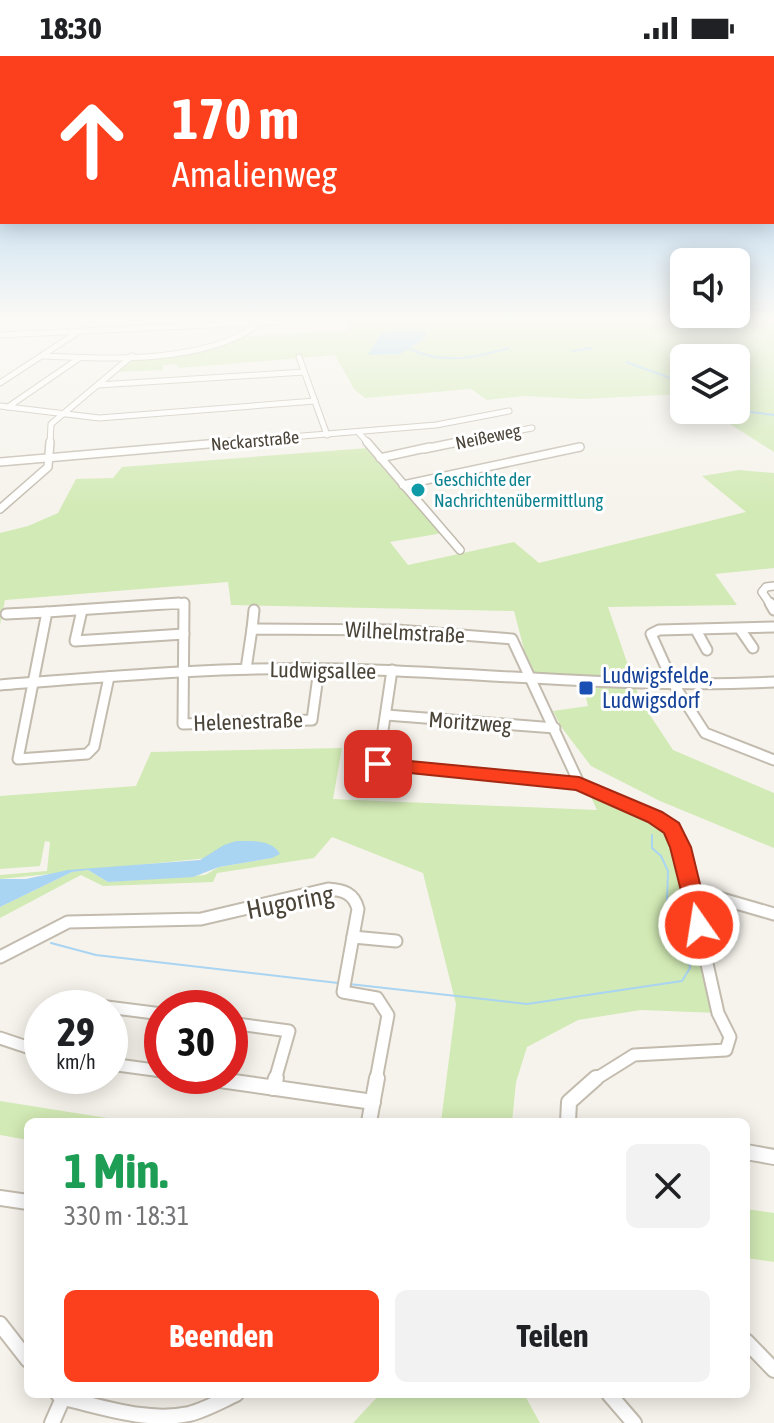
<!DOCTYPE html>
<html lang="de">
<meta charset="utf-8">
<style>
:root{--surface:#fff;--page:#f2f2f2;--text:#202124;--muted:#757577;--accent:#fc3f1d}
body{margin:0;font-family:"Asap Condensed",sans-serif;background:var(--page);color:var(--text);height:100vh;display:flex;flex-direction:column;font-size:30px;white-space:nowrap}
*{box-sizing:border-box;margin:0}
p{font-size:26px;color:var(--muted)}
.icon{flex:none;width:44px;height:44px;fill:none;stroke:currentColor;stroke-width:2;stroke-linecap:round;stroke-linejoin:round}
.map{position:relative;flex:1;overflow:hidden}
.panel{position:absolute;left:24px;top:1062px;width:726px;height:280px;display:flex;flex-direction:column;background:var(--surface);border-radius:12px;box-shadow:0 4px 20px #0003}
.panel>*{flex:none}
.top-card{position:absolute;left:0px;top:0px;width:774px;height:168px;box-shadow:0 4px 20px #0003;background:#fc3f1d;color:#fff;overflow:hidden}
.controls{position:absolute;left:670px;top:192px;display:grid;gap:16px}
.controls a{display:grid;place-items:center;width:80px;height:80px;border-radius:12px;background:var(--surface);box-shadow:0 4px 20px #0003;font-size:40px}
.speed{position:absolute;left:24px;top:934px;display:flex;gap:16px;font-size:40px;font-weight:700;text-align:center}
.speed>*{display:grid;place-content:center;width:104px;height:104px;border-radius:50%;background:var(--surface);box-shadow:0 4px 20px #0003;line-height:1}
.speed small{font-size:20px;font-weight:400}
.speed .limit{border:12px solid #d22;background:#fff;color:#111}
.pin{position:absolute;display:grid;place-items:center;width:68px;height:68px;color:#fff;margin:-34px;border-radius:16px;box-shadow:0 4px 12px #0006}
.me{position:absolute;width:88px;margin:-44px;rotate:347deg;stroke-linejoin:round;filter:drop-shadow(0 0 6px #0008)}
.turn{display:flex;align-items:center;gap:28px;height:168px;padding:0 40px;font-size:36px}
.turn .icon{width:104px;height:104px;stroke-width:2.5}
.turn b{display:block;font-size:56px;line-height:68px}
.round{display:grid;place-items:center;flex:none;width:84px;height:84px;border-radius:12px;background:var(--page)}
.head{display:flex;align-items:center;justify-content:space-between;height:136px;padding:0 40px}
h1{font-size:48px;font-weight:700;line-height:60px;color:#1e9e55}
.primary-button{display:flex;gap:16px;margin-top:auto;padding:16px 40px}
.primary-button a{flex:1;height:92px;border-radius:12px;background:var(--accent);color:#fff;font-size:32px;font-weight:700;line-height:92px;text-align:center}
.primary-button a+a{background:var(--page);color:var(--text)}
.status{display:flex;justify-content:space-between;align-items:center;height:56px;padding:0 40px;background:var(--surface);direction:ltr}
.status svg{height:22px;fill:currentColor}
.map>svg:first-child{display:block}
.green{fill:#d2eab5;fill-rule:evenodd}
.water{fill:#a9d4f2}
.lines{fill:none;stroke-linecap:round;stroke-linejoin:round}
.stream{stroke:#a9d4f2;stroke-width:2}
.minor-far4-casing{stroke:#c2bbae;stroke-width:7}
.minor-far3-casing{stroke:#c2bbae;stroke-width:10}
.minor-far2-casing{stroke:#c2bbae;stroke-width:13}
.minor-far1-casing{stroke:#c2bbae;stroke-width:15}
.minor-casing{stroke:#c2bbae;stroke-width:18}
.minor-far4{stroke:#fff;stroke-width:5}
.minor-far3{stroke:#fff;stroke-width:7}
.minor-far2{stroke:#fff;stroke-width:9}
.minor-far1{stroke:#fff;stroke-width:11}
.minor{stroke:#fff;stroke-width:14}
.route{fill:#fc3f1d;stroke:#a42913;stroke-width:2}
.culture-dot{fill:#0f9aa8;stroke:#fff;stroke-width:3}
.transit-dot{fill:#1a4fb4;stroke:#fff;stroke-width:3}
.labels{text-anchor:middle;stroke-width:6;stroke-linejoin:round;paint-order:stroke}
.far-street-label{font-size:18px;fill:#4b4439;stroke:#fff}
.far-culture-label{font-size:18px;fill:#0d838f;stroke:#fff;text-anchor:start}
.street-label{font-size:22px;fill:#4b4439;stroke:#fff}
.transit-label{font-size:22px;fill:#164399;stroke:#fff;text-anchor:start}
.near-street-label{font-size:26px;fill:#4b4439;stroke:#fff}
</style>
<div class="status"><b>18:30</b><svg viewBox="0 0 49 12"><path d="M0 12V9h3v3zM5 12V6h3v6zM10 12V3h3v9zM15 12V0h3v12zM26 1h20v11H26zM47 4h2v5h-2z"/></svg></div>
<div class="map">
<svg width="774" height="1367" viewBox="0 0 774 1367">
<rect width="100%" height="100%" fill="#f6f3ec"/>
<g class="green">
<path d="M323,262H758L774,268V396L708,354H736V302H684V338L582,343L525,340L487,344L471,333L365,342L354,333L335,299L179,312L176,308L163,309V314L118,316L135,301L202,293L246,280L349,275L343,263ZM416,273L421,284L400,298L375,299L371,295L382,276Z"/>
<polygon points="368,392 387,415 396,414 443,477 390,486 408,509 514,486 539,507 746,456 702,420 739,414 774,417 774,512 715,518 737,549 608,551 640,644 673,694 774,737 774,792 660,745 591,710 562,672 553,655 588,650 582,625 532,624 514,555 231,549 228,526 5,544 0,569 0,477 28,470 58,457 76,423 113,422 122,411"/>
<polygon points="342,692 333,743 597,754 590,739 665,774 678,797 718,957 641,954 578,964 527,991 516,1026 512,1066 441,1066 456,948 423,817 332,781 314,802 217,817 213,826 103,830 81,819 0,862 0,851 72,816 88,814 108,826 205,819 219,811 272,802 208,802 0,823 0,819 47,815 50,786 45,785 40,810 0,813 0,740 136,730 151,696"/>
<polygon points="0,1045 132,1066 28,1066 28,1084 0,1079"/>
<polygon points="746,1153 774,1157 774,1206 746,1202"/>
<polygon points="380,1338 524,1338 540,1367 353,1367"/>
</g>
<g class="water">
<polygon points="416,273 424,274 427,279 424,283 400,298 368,299 382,276"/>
<path d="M236,785C251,785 272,783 280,798L272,802L219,811L193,821L108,826L88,814L72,816L0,851V823H26L68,814L200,804L224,789Z"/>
</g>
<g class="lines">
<g class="stream">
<path d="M408,292C441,309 474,302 509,292"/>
<polyline points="573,295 592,292"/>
<polyline points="626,306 684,327"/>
<polyline points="736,354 774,359"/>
<polyline points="51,887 96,899 338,927"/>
<polyline points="349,928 527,948 682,925 690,912 682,868 667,845 668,815 661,800 652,792 652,779"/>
</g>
<g class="minor-far4-casing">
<g id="minor-far4">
<polyline points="7,263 67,262"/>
<polyline points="0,279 333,263"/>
<path d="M43,300C108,303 207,308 260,267"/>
<polyline points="299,301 327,379"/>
<polyline points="0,327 75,278"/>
<polyline points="98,329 304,316"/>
<polyline points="0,350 99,362 315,345"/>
<polyline points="8,351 78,303"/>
<polyline points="359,377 369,388"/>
<polyline points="50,388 51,368 132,300"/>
<polyline points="207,388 436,369 509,355"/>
<polyline points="448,388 532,372"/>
</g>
</g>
<g class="minor-far3-casing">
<g id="minor-far3">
<polyline points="367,386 460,494"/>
<polyline points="424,393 458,386"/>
<polyline points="380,402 430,391"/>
<polyline points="0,406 231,386"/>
<polyline points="403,429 580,391"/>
<polyline points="0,453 48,411 50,386"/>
<polyline points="148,549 184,549"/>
<polyline points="771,549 762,536 766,531 774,530"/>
</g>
</g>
<g class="minor-far2-casing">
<g id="minor-far2">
<polyline points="184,547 183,668 312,664 319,613"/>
<polyline points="770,547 774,554"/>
<polyline points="82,554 75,585 184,578"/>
<polyline points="6,558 47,556"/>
<polyline points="774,571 659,574 651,578 673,627 705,677 774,704"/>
<polyline points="252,573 254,554"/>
<polyline points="740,573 753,592"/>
<polyline points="696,574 707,594"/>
<polyline points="246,613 252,573 397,574 512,583 579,727"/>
<polyline points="392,614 378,708 579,727 645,757"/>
<polyline points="109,621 94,691 87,698 18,703 47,556 179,547"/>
<path d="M0,629C115,620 230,610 345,613C488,617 630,633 774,626"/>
<polyline points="386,659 555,672"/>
</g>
</g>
<g class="minor-far1-casing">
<g id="minor-far1">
<polyline points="691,834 774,858"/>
<polyline points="353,881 396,885"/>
<path d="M0,901L68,866L201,863L328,833C343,834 354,837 358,853L343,936L377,942L388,959L376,1024"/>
<polyline points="57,952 60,945 162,958"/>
<polyline points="230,967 289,975 275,1024"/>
<polyline points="0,982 42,996"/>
<polyline points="110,1008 162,1015"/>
<polyline points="193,1020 220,1024"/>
<polyline points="594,1024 634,999 726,994 730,981 718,957 681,791 672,772 641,755"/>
</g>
</g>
<g class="minor-casing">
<g id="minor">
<polyline points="206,1022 373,1046"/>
<polyline points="273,1032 276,1022"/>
<polyline points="369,1066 377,1022"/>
<polyline points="568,1066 569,1046 596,1022"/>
<polyline points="746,1096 774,1101"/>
<polyline points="0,1142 28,1146"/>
<polyline points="0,1268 28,1304"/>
<polyline points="746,1285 774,1314"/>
<path d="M58,1338L63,1342C103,1351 148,1367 189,1358C205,1354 221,1345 236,1338"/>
<polyline points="609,1338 634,1367"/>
<polyline points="52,1367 63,1342"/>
</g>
</g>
<use href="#minor-far4" class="minor-far4"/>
<use href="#minor-far3" class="minor-far3"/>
<use href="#minor-far2" class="minor-far2"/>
<use href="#minor-far1" class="minor-far1"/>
<use href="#minor" class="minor"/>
</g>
<linearGradient id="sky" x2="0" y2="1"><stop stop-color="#8fc1ec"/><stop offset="0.58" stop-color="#fbfaf6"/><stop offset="1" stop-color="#fbfaf6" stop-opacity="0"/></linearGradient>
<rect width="774" height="454" fill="url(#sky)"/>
<polygon class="route" points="378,702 579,721 662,756 679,767 691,791 710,869 707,875 699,877 691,875 670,791 664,777 648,766 576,734 371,713 368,708 371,704"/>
<circle class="culture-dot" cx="418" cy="434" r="8"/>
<rect class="transit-dot" x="578" y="624" width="16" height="16" rx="4"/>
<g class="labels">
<g class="far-street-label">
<text transform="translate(488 381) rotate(-12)" y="6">Neißeweg</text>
<text transform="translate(255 385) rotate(-5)" y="6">Neckarstraße</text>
</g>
<g class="far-culture-label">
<text x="434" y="430">Geschichte der<tspan x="434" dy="21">Nachrichtenübermittlung</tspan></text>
</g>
<g class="street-label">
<text transform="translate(405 576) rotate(3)" y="8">Wilhelmstraße</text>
<text transform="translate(323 614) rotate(1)" y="8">Ludwigsallee</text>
<text transform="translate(248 665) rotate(-2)" y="8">Helenestraße</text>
<text transform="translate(470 666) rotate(4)" y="8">Moritzweg</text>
</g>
<g class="transit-label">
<text x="602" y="627">Ludwigsfelde,<tspan x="602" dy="25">Ludwigsdorf</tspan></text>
</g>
<g class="near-street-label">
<text transform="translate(290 846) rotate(-11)" y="9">Hugoring</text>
</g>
</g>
</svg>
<div class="controls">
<a><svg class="icon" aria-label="sound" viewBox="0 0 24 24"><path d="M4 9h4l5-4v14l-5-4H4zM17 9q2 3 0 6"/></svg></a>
<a><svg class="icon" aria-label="layers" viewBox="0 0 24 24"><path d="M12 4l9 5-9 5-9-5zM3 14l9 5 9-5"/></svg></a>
</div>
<div class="speed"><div>29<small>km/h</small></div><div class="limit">30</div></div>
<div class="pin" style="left:378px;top:708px;background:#d93025"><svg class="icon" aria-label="arrive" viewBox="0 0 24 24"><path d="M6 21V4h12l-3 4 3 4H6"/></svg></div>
<svg class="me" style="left:699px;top:869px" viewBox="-20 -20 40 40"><circle r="17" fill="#fc3f1d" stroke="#fff" stroke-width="3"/><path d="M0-11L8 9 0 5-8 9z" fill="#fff"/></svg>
<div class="top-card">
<div class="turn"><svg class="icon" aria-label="ahead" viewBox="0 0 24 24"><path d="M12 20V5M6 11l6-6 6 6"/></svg><div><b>170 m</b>Amalienweg</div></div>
</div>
<section class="panel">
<div class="head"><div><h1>1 Min.</h1><p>330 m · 18:31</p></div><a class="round"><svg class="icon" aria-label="close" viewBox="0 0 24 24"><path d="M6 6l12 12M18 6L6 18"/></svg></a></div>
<div class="primary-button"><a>Beenden</a><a>Teilen</a></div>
</section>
</div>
